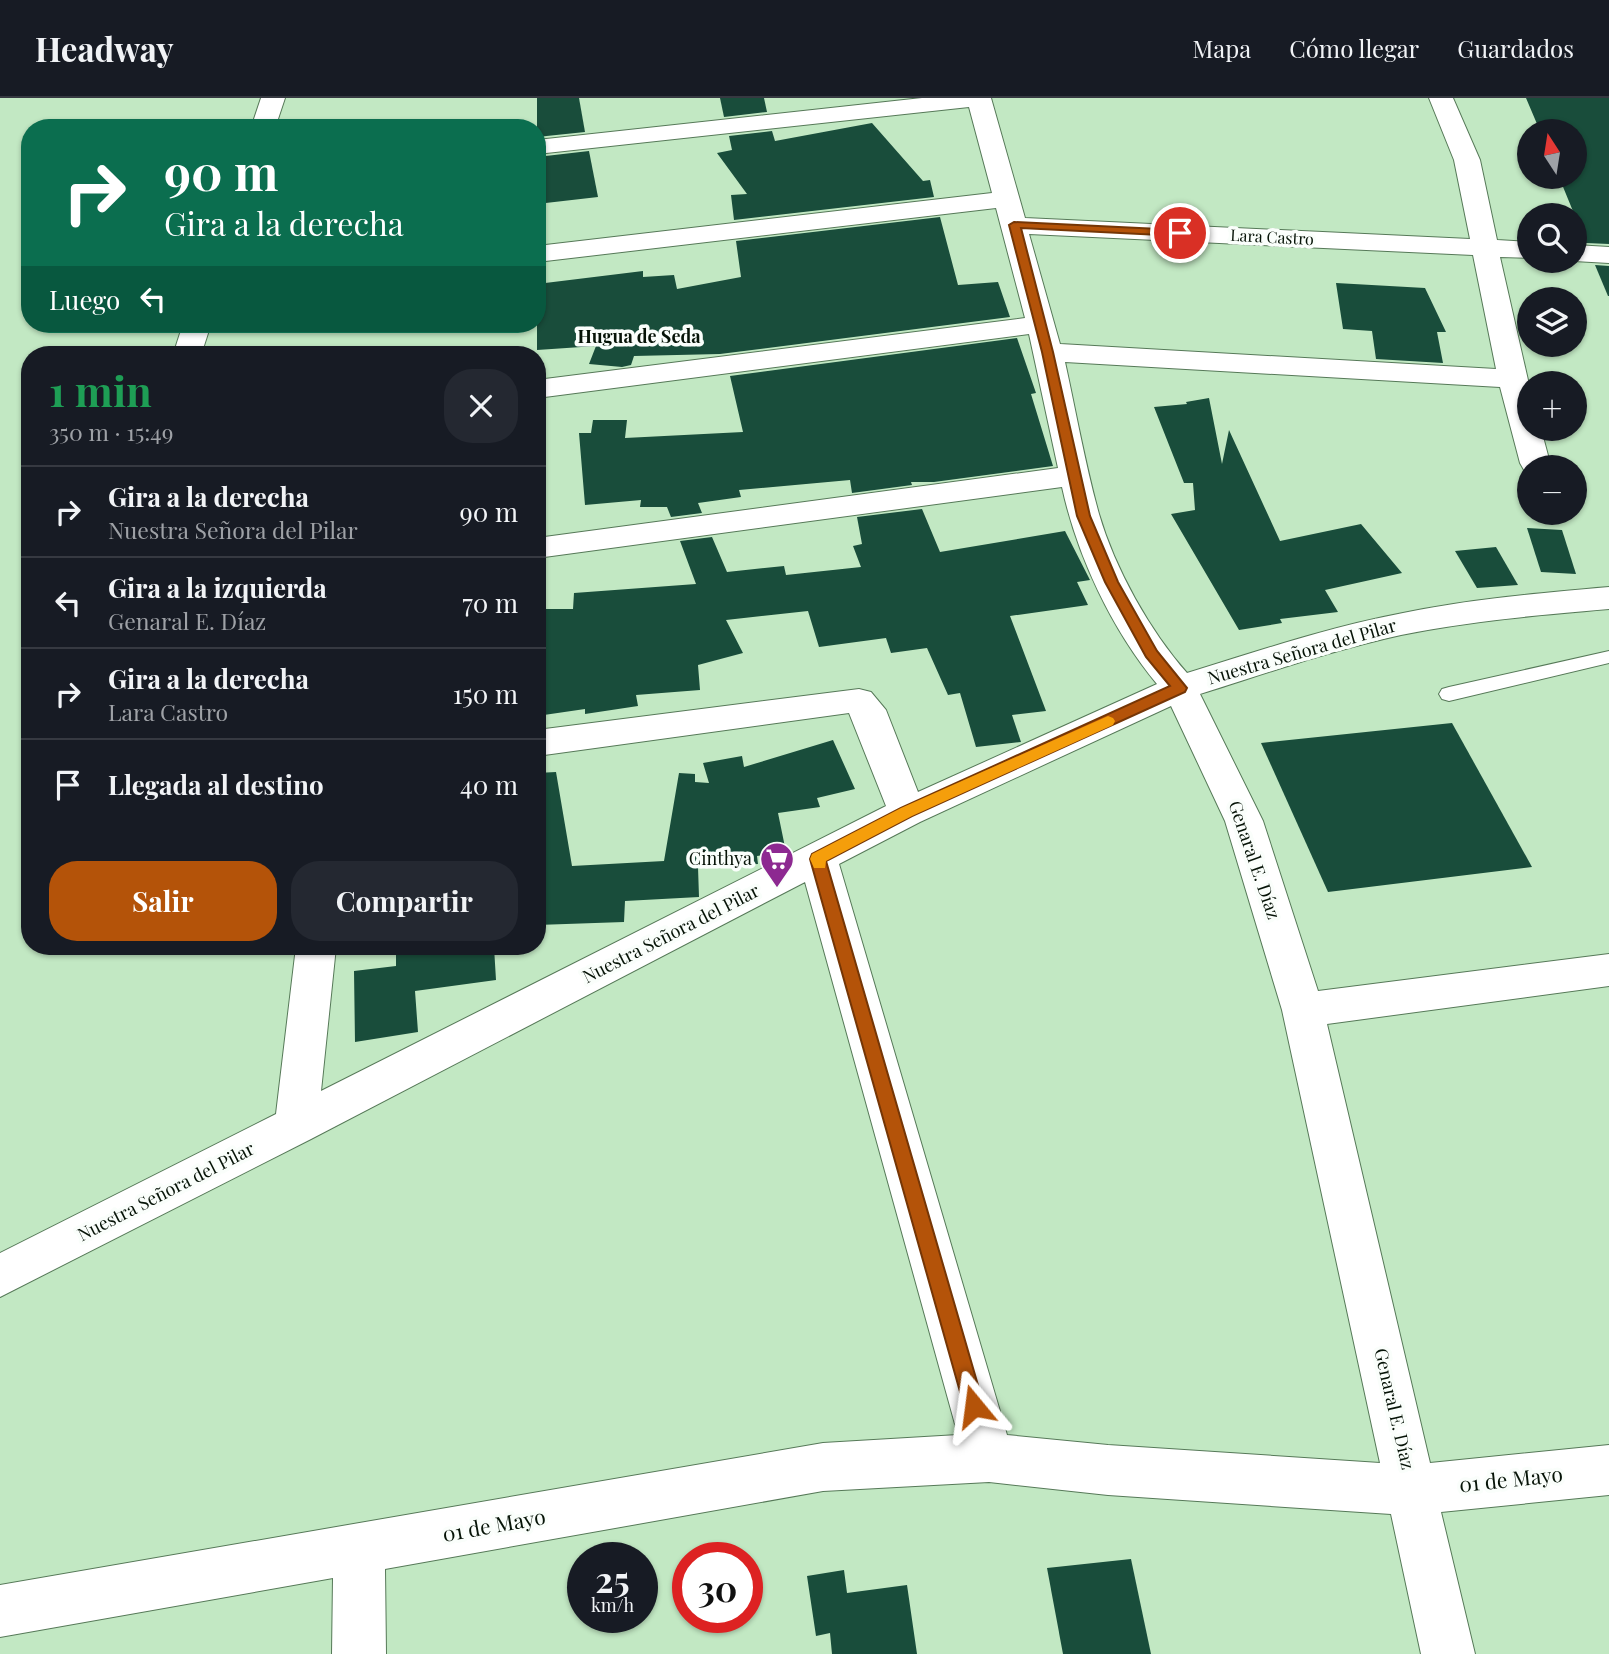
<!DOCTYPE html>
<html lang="es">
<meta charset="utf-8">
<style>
:root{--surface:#171b24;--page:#242831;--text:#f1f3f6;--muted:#9ea1a6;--line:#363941;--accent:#b45309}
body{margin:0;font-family:"Playfair Display",serif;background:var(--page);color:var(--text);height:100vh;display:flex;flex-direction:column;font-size:26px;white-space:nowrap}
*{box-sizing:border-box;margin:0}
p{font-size:23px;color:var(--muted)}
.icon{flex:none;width:38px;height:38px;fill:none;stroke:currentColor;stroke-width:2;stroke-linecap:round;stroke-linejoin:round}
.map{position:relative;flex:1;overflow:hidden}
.panel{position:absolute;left:21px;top:248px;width:525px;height:609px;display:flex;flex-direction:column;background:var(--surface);border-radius:28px;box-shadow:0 2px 5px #0004}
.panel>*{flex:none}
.banner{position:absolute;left:21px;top:21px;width:525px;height:214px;border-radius:28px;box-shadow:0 2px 5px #0004;background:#0b6e4f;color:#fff;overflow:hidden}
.needle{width:46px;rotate:348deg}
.tools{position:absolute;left:1517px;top:21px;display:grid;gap:14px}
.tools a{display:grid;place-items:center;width:70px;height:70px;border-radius:50%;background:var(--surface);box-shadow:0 2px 5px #0004;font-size:35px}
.speed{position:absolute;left:567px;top:1444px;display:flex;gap:14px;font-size:35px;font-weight:700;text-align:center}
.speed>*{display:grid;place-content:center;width:91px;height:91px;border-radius:50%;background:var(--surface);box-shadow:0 2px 5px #0004;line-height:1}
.speed small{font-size:18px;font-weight:400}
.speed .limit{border:10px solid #d22;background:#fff;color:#111}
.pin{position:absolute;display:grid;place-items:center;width:60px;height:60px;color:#fff;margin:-30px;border:4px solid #fff;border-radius:50%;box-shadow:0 2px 7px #0007}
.me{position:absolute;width:77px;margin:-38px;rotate:344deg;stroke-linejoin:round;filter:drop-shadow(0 0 5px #0008)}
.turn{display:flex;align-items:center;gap:24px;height:147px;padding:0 28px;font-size:32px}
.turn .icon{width:91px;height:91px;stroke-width:2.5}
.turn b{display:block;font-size:49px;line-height:60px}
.then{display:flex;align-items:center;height:66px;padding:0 28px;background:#0003;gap:14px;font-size:26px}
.round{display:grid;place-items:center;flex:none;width:74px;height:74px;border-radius:28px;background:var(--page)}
.summary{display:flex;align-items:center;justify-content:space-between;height:119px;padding:0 28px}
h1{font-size:42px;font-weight:700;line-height:52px;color:#1e9e55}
.cta{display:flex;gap:14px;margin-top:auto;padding:14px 28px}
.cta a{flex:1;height:80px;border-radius:28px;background:var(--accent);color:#fff;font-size:28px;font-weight:700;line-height:80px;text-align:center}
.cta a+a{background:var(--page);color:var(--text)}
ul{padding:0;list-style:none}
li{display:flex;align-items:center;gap:21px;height:91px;padding:0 28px;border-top:2px solid var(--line)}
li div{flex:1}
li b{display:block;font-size:26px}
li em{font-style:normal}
header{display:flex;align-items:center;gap:42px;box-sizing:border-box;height:98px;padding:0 35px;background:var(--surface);border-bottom:2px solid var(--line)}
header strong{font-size:33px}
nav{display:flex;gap:38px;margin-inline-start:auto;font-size:24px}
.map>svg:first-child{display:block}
.building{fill:#194d3b}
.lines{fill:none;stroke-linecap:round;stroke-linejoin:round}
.lane-casing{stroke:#567958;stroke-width:2}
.street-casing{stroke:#567958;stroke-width:2}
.lane{fill:#fff;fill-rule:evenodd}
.street{fill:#fff;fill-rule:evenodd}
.route{fill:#b45309;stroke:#753606;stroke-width:2}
.slow{fill:#f59e0b}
.labels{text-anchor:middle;stroke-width:7;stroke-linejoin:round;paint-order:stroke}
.far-street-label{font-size:16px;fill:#061307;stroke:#fafefb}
.far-quarter-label{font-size:18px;font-weight:bold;fill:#061307;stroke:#fafefb}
.street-label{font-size:18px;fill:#061307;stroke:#fafefb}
.poi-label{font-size:18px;fill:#061307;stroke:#fafefb;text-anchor:end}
.near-street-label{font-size:21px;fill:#061307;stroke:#fafefb}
</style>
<header>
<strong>Headway</strong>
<nav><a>Mapa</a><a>Cómo llegar</a><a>Guardados</a></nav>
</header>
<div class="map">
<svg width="1609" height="1556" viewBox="0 0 1609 1556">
<rect width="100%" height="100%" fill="#c2e8c3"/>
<g class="building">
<polygon points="537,0 579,0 585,34 537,39"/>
<polygon points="720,0 764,0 767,14 724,19"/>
<polygon points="1526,0 1609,0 1609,146 1586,145 1559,79 1575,79 1575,33 1540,33"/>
<polygon points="872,25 923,83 930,82 934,99 734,122 731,97 747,96 717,55 732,52 729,38 772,33 775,43"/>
<polygon points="589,53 598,99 537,106 537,59"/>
<polygon points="940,119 958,187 998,184 1010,219 720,256 634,258 631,267 622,269 589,266 596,248 537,252 537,186 643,173 643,179 674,177 677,191 741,179 736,143"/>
<polygon points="1595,167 1609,168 1609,198 1608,198"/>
<polygon points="1336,185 1425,190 1446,234 1437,234 1443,265 1376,261 1372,233 1343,231"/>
<polygon points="1017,240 1036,295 1031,296 1053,368 934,384 911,384 912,387 852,395 850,382 739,392 741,399 698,405 702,415 671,419 667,409 640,409 641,402 585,407 579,335 591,335 593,322 627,322 625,340 743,334 730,278"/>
<polygon points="1209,300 1222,366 1229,332 1280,443 1361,426 1402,475 1325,492 1338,514 1280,521 1282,525 1239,532 1171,416 1195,412 1193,385 1184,385 1154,309 1187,306 1186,304"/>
<polygon points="922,411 940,454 1065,433 1090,482 1077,484 1088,507 1010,518 1046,613 1012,617 1021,644 976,649 960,595 948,597 927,550 891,555 886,540 819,549 808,513 726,522 743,555 698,567 700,592 636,597 638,608 585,616 585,611 537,618 537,511 573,511 574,495 696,486 680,443 712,439 727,474 784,468 786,477 861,469 853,448 862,446 857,419"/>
<polygon points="1527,430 1562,432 1576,476 1541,474"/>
<polygon points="1496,449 1518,487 1477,490 1455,453"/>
<polygon points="1452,625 1532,769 1328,794 1261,645"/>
<polygon points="833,642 855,691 817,700 820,709 778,715 786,754 757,758 758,766 698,769 699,799 625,803 624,824 537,827 537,675 556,674 572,768 664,763 679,675 695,676 695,684 709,685 703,665 742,658 744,669"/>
<polygon points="396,849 494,849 496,882 415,893 418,934 355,944 354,873 396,868"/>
<polygon points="1131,1461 1151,1556 1063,1556 1047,1470"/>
<polygon points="844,1472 847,1495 907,1487 917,1556 832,1556 830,1535 816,1538 807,1478"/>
</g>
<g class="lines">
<g class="lane-casing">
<polygon id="lane" points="1609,553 1609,565 1449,603 1442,601 1439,596 1442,591 1449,589"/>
</g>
<g class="street-casing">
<g id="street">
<polygon points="261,0 285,0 275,30 251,30"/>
<path d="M922,0H991L1025,120L1470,141L1454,62L1429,0H1453L1480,62L1497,142L1530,144V160L1500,159L1530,291V331H1541L1550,365L1547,369H1530V373L1524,372L1520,365L1500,289L1065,264C1076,314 1085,366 1099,416C1115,471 1150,533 1187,575C1258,553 1329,529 1403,515C1471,501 1540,495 1609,489V511C1539,517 1470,523 1401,537C1333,552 1267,575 1200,596L1263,723L1318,893L1609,856V888L1327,926L1430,1365L1609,1347V1397L1441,1414L1475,1556H1421L1391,1416L1108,1397L989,1384L823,1393L385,1471L386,1556H332L333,1480L0,1539V1487L823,1345L958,1337L805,784L311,1041L0,1199V1155L276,1016L296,849H336L321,993L886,708L849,615L537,658V632L859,591L871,594L886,612L918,694L1157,586C1112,532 1077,458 1062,389L537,460V440L1058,370L1029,236L537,300V282L1025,220L996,110L537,164V148L992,95L969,9L537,56V42ZM1029,136L1473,157L1496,271L1060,246ZM1171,608L1225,723L1282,912L1380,1365L1108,1347L1007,1337L839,766L920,724Z"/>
<polygon points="1575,147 1609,149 1609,165 1574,163"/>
<polygon points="183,226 211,226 201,257 173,257"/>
</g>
</g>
<use href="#lane" class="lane"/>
<use href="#street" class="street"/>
</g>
<polygon class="route" points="1014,124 1180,132 1186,135 1180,138 1021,130 1053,254 1090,418 1118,484 1157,553 1187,590 1185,594 912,718 826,763 984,1308 981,1315 974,1318 967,1315 964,1308 810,761 812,756 901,710 1170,588 1146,559 1105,484 1077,418 1042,254 1009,127"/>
<polygon class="slow" points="1108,618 1113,620 1115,623 1113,627 912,718 826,763 825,770 814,770 810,761 812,756 901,710"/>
<defs>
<g id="supermarket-pin" transform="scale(1.75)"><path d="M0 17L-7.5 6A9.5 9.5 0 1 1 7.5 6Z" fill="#8d2991" stroke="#fafefb"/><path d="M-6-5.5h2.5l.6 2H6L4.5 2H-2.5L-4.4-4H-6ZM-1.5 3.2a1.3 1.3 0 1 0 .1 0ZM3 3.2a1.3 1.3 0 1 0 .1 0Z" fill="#fff"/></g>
</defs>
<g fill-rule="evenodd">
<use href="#supermarket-pin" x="777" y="761"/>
</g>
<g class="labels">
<g class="far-street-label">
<text transform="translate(1272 139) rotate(3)" y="6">Lara Castro</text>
</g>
<g class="far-quarter-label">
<text x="639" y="245">Hugua de Seda</text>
</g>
<g class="street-label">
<text transform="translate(1302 554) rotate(-16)" y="6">Nuestra Señora del Pilar</text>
<text transform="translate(1254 762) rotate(71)" y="6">Genaral E. Díaz</text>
<text transform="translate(671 836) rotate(-27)" y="6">Nuestra Señora del Pilar</text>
<text transform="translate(166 1094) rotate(-27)" y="6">Nuestra Señora del Pilar</text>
<text transform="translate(1394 1311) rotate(77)" y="6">Genaral E. Díaz</text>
</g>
<g class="poi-label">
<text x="752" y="767">Cinthya</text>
</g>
<g class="near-street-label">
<text transform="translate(1511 1382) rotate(-6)" y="7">01 de Mayo</text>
<text transform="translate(494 1428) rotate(-10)" y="7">01 de Mayo</text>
</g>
</g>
</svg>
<div class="tools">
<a><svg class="needle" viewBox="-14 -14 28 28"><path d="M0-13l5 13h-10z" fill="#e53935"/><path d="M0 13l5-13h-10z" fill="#9ea1a6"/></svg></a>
<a><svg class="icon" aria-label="search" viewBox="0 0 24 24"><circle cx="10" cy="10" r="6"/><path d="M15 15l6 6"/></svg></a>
<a><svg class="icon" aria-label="layers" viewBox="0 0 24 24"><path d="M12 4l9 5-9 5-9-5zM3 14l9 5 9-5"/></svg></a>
<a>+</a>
<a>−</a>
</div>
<div class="speed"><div>25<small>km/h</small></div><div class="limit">30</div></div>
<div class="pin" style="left:1180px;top:135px;background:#d93025"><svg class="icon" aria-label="arrive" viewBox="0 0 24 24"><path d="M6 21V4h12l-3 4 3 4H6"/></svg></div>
<svg class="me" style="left:974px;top:1308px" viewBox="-20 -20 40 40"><path d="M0-17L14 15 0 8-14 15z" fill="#b45309" stroke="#fff" stroke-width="4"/></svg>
<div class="banner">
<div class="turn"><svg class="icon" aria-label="right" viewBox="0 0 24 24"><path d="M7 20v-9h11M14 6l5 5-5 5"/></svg><div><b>90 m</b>Gira a la derecha</div></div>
<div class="then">Luego<svg class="icon" aria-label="left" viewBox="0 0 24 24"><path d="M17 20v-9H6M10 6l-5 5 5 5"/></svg></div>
</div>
<section class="panel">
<div class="summary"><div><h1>1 min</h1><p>350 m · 15:49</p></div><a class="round"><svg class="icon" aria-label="close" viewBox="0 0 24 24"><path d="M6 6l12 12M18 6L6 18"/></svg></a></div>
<ul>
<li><svg class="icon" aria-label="right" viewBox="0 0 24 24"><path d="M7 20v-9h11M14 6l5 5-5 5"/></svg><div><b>Gira a la derecha</b><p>Nuestra Señora del Pilar</p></div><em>90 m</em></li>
<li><svg class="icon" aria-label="left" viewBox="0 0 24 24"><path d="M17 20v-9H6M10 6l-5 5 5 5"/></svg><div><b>Gira a la izquierda</b><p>Genaral E. Díaz</p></div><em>70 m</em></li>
<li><svg class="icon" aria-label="right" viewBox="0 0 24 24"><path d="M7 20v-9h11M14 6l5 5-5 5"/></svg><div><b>Gira a la derecha</b><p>Lara Castro</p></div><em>150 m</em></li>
<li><svg class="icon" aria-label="arrive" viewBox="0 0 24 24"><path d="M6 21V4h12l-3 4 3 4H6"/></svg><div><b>Llegada al destino</b></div><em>40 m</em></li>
</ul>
<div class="cta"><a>Salir</a><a>Compartir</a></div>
</section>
</div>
